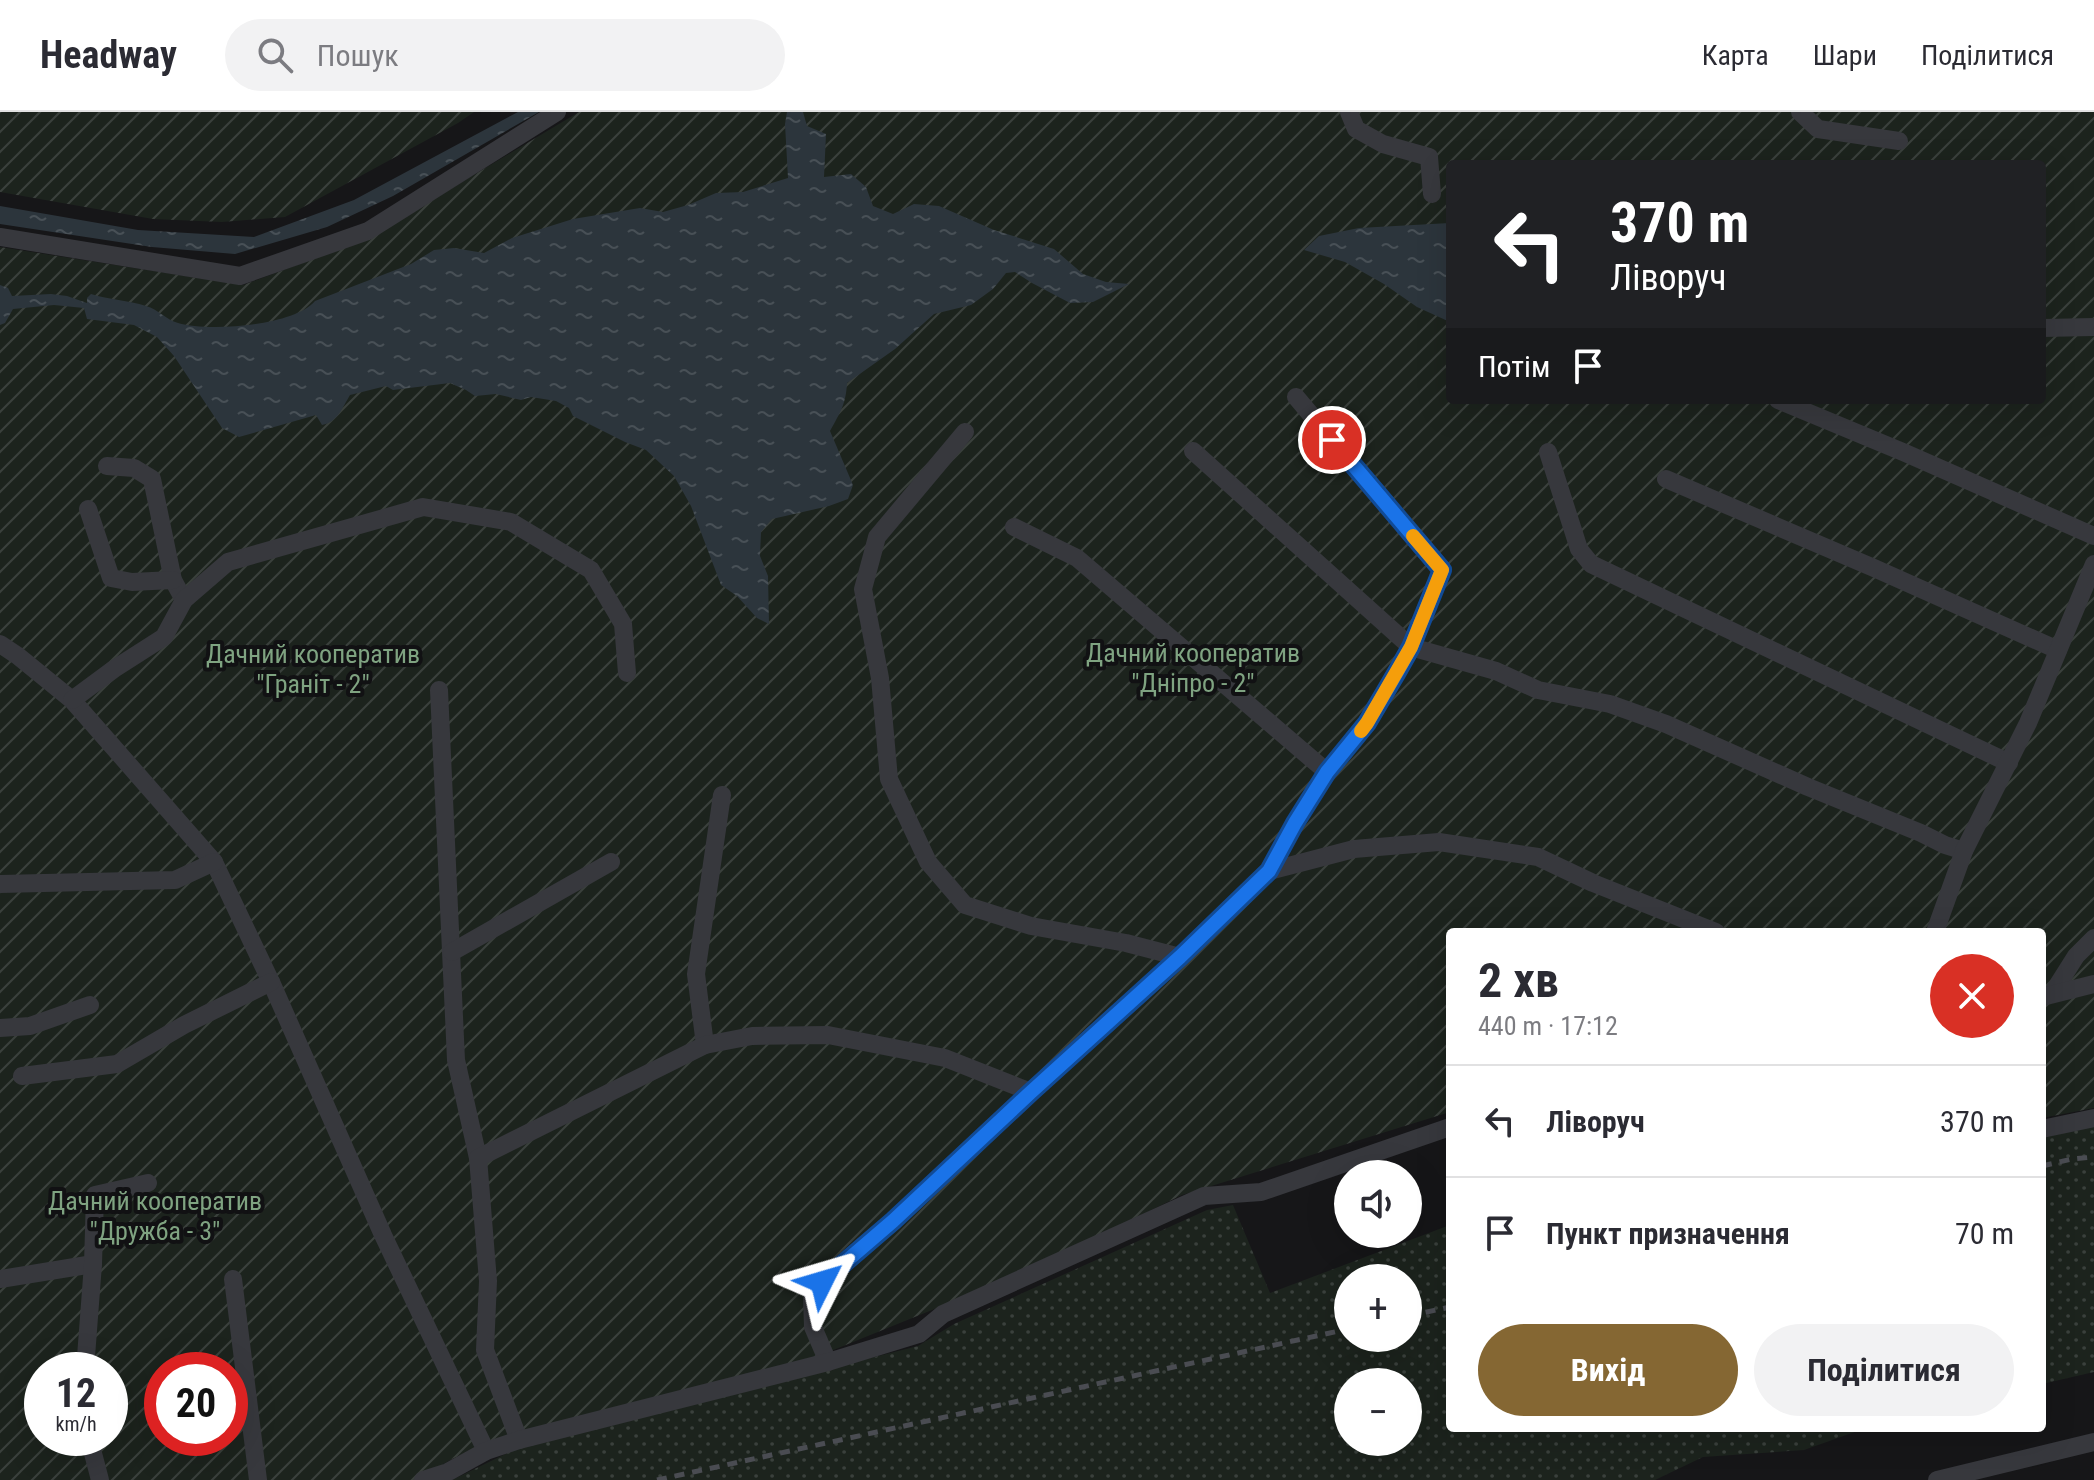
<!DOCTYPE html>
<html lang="uk">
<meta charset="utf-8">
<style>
:root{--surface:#fff;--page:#f2f2f3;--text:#2b2b33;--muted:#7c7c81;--line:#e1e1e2;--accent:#856733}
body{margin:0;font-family:"Roboto Condensed",sans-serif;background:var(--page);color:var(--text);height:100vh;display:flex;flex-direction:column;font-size:30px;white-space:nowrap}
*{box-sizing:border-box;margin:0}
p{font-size:26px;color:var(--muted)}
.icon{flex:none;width:44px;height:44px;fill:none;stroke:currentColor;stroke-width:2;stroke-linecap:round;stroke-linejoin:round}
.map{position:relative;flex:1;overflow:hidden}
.details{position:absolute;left:1446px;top:816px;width:600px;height:504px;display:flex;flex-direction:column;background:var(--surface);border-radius:8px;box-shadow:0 8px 32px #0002}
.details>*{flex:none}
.banner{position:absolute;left:1446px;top:48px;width:600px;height:244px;border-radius:8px;box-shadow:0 8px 32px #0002;background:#202124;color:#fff;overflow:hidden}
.buttons{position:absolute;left:1334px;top:1048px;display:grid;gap:16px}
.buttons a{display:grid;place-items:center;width:88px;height:88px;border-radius:50%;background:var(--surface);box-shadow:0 8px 32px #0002;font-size:40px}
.speed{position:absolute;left:24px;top:1240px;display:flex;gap:16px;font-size:40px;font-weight:700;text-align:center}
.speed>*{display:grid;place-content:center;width:104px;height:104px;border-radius:50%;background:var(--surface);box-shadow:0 8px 32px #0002;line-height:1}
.speed small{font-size:20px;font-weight:400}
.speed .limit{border:12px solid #d22;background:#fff;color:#111}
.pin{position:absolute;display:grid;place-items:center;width:68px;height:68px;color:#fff;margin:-34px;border:4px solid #fff;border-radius:50%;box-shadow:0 2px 8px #0007}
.me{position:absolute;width:88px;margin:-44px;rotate:50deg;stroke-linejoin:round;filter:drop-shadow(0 0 6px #0008)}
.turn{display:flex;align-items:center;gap:28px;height:168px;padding:0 32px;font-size:36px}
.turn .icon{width:104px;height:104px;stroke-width:2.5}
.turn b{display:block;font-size:56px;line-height:68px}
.then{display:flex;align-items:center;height:76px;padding:0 32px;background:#0003;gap:16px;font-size:30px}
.round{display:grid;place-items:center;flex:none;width:84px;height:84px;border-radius:42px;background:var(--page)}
.headline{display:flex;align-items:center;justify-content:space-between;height:136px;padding:0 32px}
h1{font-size:48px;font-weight:700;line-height:60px}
.action{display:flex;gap:16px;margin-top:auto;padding:16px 32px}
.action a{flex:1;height:92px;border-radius:48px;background:var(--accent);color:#fff;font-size:32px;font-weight:700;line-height:92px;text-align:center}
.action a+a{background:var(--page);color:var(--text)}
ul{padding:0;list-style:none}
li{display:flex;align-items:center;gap:24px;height:112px;padding:0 32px;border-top:2px solid var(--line)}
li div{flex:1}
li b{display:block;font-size:30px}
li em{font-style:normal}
header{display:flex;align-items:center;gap:48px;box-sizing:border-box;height:112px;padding:0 40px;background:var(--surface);border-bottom:2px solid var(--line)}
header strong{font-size:38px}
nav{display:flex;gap:44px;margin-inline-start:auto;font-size:28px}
.search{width:560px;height:72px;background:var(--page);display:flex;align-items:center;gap:20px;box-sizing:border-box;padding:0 28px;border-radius:44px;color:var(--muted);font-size:30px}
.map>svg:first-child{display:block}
.grass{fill:url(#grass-dots);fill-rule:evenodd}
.garden{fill:url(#garden-furrows);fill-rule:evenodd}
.water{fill:url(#water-ripples)}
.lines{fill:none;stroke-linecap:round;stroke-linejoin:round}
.minor{stroke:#37383d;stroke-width:18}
.rail{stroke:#4a4c52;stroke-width:5;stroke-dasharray:10 8;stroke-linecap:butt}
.route-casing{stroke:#114b97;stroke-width:20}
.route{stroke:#1a73e8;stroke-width:14}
.slow{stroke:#f59e0b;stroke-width:14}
.labels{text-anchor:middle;stroke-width:8;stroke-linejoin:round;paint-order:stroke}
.park-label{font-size:26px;fill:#7fa381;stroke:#111113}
</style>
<header>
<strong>Headway</strong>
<div class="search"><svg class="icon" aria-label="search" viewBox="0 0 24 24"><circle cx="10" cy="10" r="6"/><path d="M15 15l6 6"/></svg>Пошук</div>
<nav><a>Карта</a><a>Шари</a><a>Поділитися</a></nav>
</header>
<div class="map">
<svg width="2094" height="1368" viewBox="0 0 2094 1368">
<defs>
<pattern id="grass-dots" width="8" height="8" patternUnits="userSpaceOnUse" patternTransform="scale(2)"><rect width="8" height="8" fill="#1c231d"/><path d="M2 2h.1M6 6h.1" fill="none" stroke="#3a403c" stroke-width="1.8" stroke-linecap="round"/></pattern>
<pattern id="garden-furrows" width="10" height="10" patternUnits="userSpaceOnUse" patternTransform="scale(2)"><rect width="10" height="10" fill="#1c231d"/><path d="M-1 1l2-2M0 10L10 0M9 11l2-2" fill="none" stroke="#3a403c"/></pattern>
<pattern id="water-ripples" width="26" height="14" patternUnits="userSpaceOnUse" patternTransform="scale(2)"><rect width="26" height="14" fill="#2c353c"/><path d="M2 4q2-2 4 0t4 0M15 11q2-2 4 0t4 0" fill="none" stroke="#485056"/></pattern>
</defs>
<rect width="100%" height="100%" fill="#161618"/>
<g class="grass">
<polygon points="2094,1014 2094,1260 2042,1272 2042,1026"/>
<path d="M1233,1093L1270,1181L1450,1113V1316H1866L1804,1338L1703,1345L1655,1368H452L522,1334L918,1234L954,1212L1207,1098ZM1348,1166H1408V1226H1348ZM1348,1270H1408V1330H1348Z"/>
</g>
<g class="garden">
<polygon points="0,0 474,0 458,11 285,105 222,110 153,107 0,80"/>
<path d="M579,0H2094V996L2042,1006V820H1450V1000L1182,1083L1011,1166L821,1243L495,1328L452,1347L416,1368H0V135L243,173L373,125L472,64ZM1450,52H2042V288H1450ZM42,1258H110V1326H42ZM162,1258H230V1326H162Z"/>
</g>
<g class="water">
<polygon points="518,0 539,0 393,84 327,115 235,142 152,135 0,112 0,94 138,118 254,125 354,88"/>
<path d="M787,0H803L807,14L826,22L824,65L851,62L866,75L873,94L893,102L914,92L939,94L994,118L1054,137L1083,162L1106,170L1129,172L1093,190L1070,191L1032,171L1015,160L1006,161L993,177L971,193L934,202L895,237L847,271C846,292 840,301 830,319L853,373L848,387L829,394L772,407L761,420L760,444L768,464L769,512L757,506L737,484L721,473L691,394L674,364L646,338L625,330L573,304L569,296L556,289L531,285L521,288L496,282L475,284L466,278L450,271L393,278L386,274L350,283C342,296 338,310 322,313L316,303L239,325L222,316L174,244L157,225L134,213L87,207L84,196L54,193L13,197L5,211L0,213V173L8,176L12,184L51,182L67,184L87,191V186L91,182C109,188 128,188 146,194C158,197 166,208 178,211C209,220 294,214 315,189L411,152L434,138L454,136L484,141L512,126L573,107L640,96L663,100L688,93L716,81L743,80L788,66L785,12Z"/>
<polygon points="1450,111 1450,210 1417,195 1384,172 1345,150 1304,138 1319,124 1359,116"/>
</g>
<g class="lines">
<g class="minor">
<polyline points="1349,0 1356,17 1383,32 1429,45 1432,82"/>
<polyline points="1800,0 1818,17 1899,29"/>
<polyline points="0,125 240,164 368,119 557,0"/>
<polyline points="2042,216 2094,215"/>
<polyline points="1778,288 1903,340 2094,424"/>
<polyline points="965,320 877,425 863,477 880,566 889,667 928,750 965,793 1031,814 1126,831 1180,845"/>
<polyline points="1193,339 1411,535 1496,559 1538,578 1610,592 1666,612 1808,675 1921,721 1945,733 1964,739"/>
<polyline points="1548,340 1579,437 1591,452 2009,651"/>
<polyline points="107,354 134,356 152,367 173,468 184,488"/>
<polyline points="1666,367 1874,456 2058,538"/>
<polyline points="88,397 111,466 132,470 173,468"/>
<polyline points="1014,415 1077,446 1327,660"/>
<polyline points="0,532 18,544 72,588 214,750 271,870 383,1123 486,1339"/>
<polyline points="439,578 456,948 478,1046"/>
<polyline points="72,588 114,557 164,525 184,488 228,450 423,395 511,410 591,458 623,512 627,561"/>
<polyline points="1269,759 1295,711 1327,660 1367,611 1411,535 1442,458 1296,285"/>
<polyline points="0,772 175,768 214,750"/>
<polyline points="1935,820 1964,739 2028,611 2094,452"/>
<polyline points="452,840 611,750"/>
<polyline points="2052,882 2076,844 2094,826"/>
<polyline points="2046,884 2094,872"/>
<polyline points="0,916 30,914 90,893"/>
<polyline points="705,933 696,862 722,683"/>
<polyline points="22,964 117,952 184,913 271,870"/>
<polyline points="2042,1017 2094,1006"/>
<polyline points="0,1167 93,1152"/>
<polyline points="233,1167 258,1368"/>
<polyline points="828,1250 813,1215 812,1185 822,1170 893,1109 1031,980 1180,845 1269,759 1354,737 1439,730 1538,745 1593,771 1716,820"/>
<polyline points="85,1258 93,1152 95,1083 148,1071"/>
<polyline points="89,1326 100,1368"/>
<polyline points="519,1328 485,1238 488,1169 478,1046 705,933 752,924 828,923 945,946 1031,980"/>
<polyline points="423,1368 448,1360 486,1339 519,1328 828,1250 919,1222 943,1202 1204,1084 1261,1080 1450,1015"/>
<polyline points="1937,1368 2094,1330"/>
</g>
<g class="rail">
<polyline points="2042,1054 2072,1047 2094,1045"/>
<polyline points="1408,1204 1450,1195"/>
<polyline points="657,1368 1348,1217"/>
</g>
</g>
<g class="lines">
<g class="route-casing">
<polyline id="route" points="822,1170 893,1109 1031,980 1180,845 1269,759 1295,711 1327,660 1367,611 1397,560 1411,535 1442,458 1332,328"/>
</g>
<use href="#route" class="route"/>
<polyline class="slow" points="1361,619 1367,611 1411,535 1442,458 1413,424"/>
</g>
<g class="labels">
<g class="park-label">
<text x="1193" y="550">Дачний кооператив<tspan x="1193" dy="30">"Дніпро - 2"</tspan></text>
<text x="313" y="551">Дачний кооператив<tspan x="313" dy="30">"Граніт - 2"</tspan></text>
<text x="155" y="1098">Дачний кооператив<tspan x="155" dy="30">"Дружба - 3"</tspan></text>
</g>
</g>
</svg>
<div class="buttons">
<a><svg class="icon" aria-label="sound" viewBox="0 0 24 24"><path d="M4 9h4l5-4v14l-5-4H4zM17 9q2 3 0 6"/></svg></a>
<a>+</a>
<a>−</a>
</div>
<div class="speed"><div>12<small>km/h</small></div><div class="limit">20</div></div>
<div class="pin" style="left:1332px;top:328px;background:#d93025"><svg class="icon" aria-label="arrive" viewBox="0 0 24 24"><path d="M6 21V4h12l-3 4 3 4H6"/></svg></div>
<svg class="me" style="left:822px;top:1170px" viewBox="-20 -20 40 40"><path d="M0-17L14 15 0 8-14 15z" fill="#1a73e8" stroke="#fff" stroke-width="4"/></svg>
<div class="banner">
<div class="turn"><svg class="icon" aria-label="left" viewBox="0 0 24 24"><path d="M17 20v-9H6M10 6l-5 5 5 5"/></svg><div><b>370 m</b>Ліворуч</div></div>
<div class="then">Потім<svg class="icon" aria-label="arrive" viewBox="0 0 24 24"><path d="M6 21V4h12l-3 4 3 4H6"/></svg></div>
</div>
<section class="details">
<div class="headline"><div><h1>2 хв</h1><p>440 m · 17:12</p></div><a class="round" style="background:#d93025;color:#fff"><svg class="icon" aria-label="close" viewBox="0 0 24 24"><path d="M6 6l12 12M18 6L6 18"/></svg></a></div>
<ul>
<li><svg class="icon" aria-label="left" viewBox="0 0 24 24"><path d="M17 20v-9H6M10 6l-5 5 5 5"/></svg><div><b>Ліворуч</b></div><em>370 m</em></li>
<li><svg class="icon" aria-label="arrive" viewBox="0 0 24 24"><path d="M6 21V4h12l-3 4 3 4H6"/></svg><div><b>Пункт призначення</b></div><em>70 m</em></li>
</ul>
<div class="action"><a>Вихід</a><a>Поділитися</a></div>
</section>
</div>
